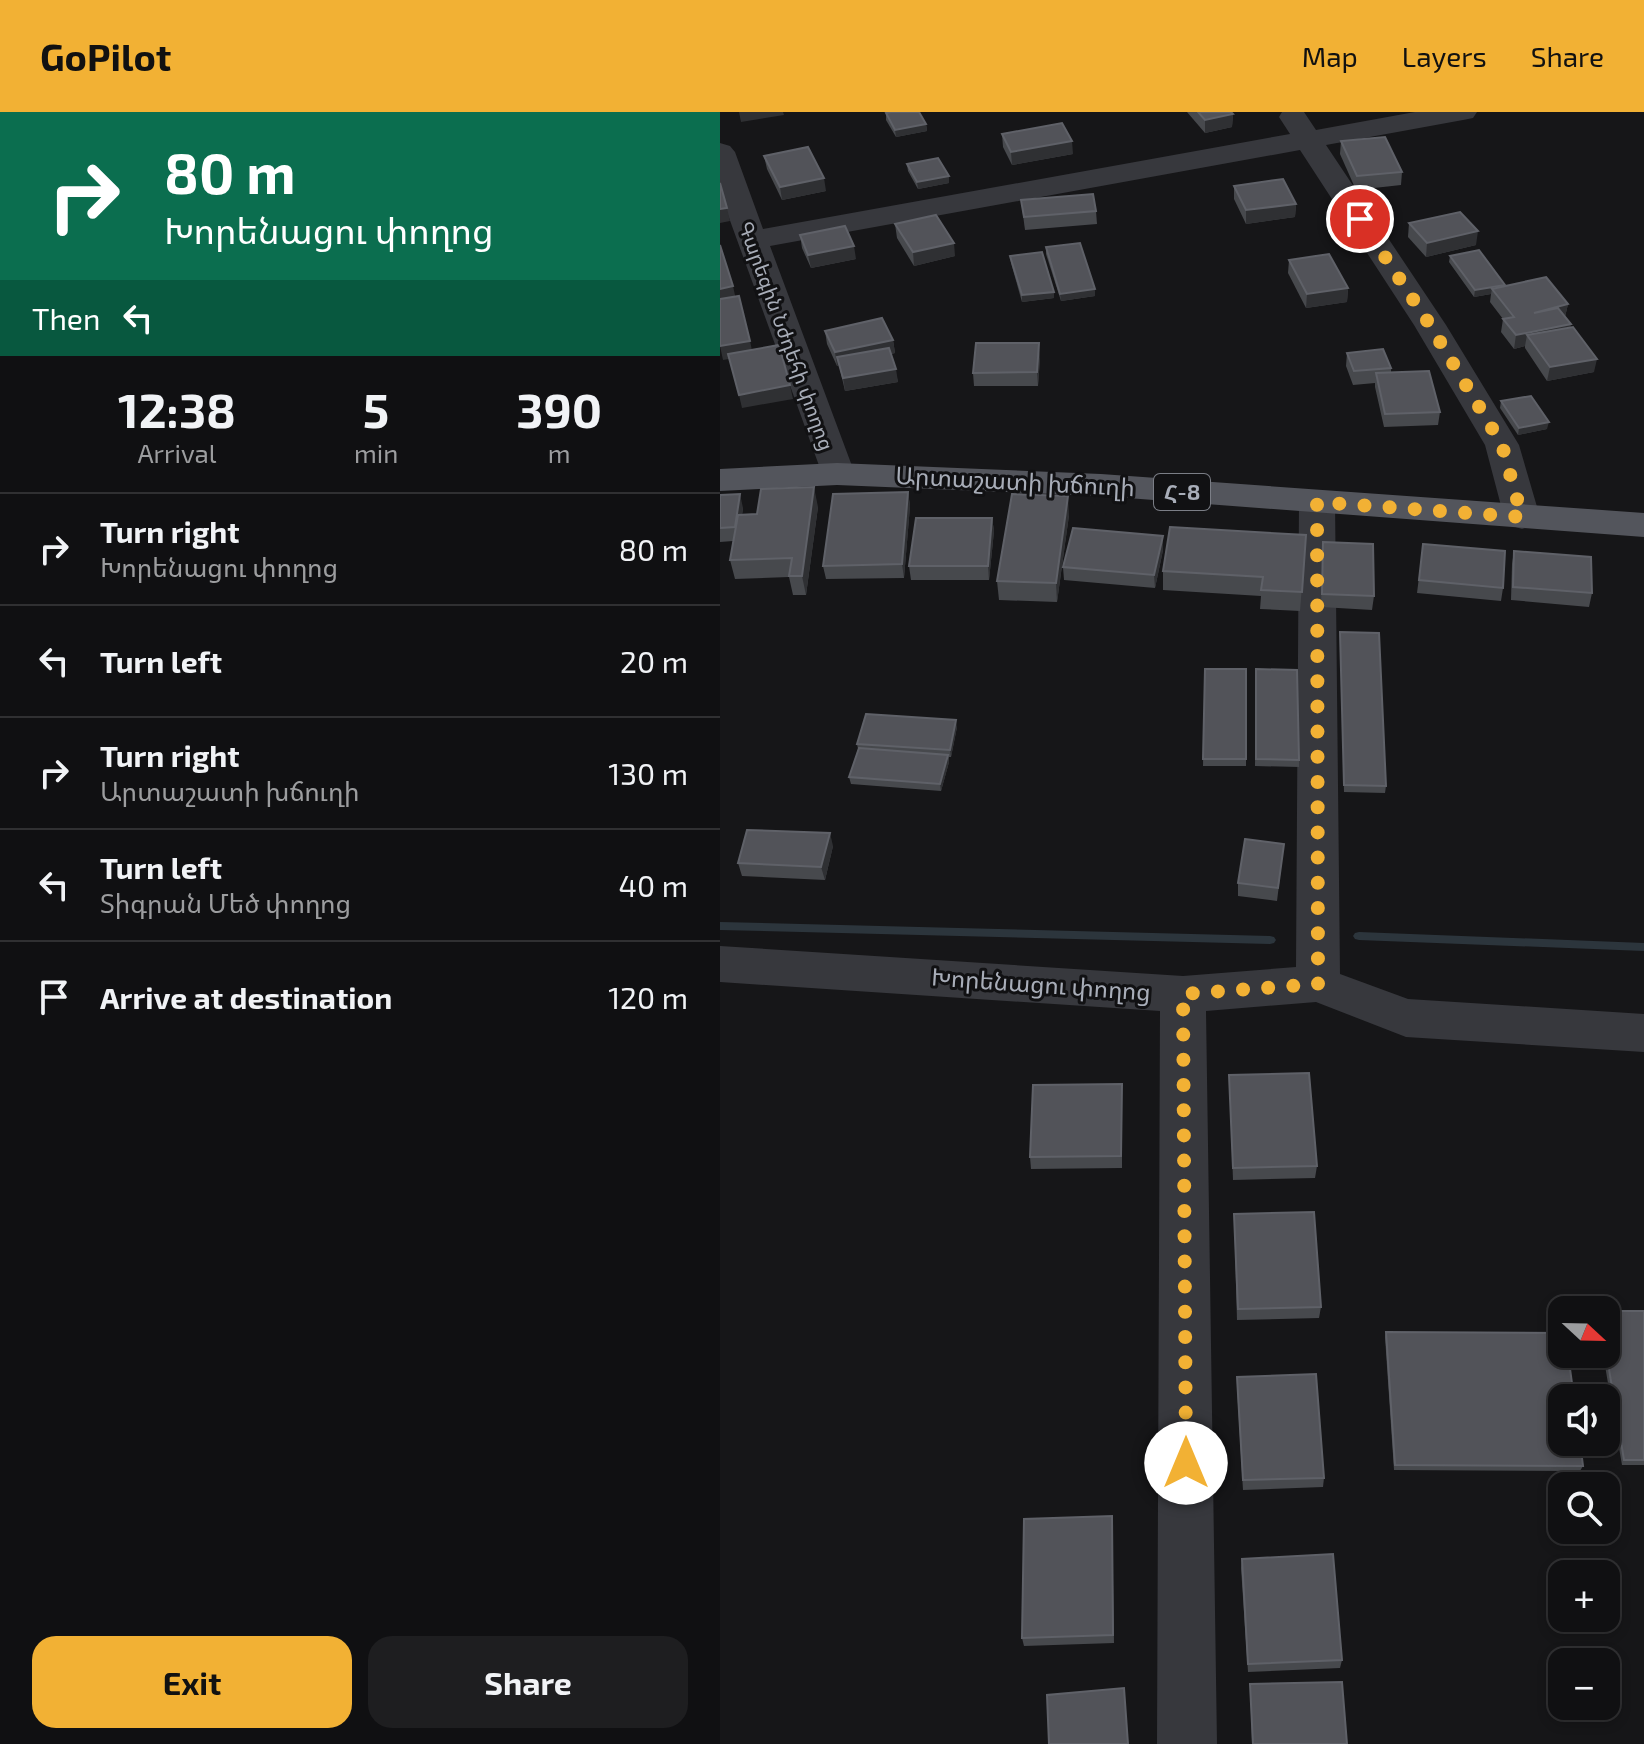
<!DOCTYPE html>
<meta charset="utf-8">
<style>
:root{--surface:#101012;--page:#1e1e20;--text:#f1f3f6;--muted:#9c9d9f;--line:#303032;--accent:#f2b134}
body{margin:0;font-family:"Exo 2","Noto Sans Armenian",sans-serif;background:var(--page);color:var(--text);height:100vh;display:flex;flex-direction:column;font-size:30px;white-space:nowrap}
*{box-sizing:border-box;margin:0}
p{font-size:26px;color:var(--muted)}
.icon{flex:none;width:44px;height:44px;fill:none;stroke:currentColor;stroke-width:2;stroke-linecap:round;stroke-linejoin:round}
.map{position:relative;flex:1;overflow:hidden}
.sheet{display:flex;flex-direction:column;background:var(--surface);width:720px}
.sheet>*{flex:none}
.guide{background:#0b6e4f;color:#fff;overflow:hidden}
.needle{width:52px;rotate:112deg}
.controls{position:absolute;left:828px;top:1184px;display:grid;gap:16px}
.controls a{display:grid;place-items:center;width:72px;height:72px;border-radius:16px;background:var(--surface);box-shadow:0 4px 12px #0003,0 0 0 2px var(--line);font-size:40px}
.pin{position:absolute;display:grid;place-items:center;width:68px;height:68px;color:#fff;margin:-34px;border:4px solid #fff;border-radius:50%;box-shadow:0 2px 8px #0007}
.me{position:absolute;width:88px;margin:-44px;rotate:0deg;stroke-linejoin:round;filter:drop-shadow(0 0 6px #0008)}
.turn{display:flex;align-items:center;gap:28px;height:168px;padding:0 32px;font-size:36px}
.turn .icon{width:104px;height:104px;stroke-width:2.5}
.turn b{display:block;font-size:56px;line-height:68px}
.then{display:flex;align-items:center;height:76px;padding:0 32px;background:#0003;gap:16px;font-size:30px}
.eta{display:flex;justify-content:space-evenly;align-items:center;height:136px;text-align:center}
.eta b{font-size:48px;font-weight:700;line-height:56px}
.button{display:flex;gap:16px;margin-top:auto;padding:16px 32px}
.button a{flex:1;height:92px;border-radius:24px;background:var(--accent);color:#111;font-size:32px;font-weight:700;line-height:92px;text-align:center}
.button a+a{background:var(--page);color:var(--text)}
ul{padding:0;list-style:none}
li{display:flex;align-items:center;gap:24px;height:112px;padding:0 32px;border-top:2px solid var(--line)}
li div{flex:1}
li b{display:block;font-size:30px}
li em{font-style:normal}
header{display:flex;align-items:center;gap:48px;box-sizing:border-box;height:112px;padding:0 40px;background:var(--accent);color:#111}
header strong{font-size:38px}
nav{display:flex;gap:44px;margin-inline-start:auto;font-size:28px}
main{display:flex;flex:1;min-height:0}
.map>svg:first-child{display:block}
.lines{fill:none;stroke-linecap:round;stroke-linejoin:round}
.stream{fill:#2c353c;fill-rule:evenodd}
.minor{fill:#37383d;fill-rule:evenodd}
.major{fill:#53555c;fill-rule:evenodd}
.wall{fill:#47494d}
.shaded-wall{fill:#2f3033}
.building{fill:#525359;stroke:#5f6168;stroke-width:2}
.route{stroke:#f2b134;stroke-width:14;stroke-dasharray:0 25.2}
.labels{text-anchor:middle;stroke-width:6;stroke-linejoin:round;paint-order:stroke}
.far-street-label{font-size:20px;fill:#a8adb8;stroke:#111113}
.shield{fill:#111113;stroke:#7b7e86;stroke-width:2}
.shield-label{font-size:22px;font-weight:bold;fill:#a8adb8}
.street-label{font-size:24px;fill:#a8adb8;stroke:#111113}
</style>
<header>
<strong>GoPilot</strong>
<nav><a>Map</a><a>Layers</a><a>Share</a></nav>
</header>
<main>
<section class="sheet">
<div class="guide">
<div class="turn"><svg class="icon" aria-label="right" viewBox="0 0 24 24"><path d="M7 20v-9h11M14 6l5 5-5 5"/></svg><div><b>80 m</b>Խորենացու փողոց</div></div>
<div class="then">Then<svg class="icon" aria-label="left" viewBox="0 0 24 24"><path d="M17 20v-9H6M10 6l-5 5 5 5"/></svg></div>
</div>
<div class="eta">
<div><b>12:38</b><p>Arrival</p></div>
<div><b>5</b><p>min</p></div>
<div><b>390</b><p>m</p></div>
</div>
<ul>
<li><svg class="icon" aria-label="right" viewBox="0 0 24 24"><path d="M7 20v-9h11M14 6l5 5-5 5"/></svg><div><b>Turn right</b><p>Խորենացու փողոց</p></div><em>80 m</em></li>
<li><svg class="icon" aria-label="left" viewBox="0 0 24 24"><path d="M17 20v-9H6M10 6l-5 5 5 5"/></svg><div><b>Turn left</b></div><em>20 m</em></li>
<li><svg class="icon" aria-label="right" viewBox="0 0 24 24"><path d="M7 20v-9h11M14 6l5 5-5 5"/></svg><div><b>Turn right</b><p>Արտաշատի խճուղի</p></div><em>130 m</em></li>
<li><svg class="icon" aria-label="left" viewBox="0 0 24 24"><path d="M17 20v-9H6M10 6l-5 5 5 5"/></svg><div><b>Turn left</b><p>Տիգրան Մեծ փողոց</p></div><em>40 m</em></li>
<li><svg class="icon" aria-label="arrive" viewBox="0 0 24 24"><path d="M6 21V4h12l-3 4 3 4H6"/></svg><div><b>Arrive at destination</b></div><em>120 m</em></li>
</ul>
<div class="button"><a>Exit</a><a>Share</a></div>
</section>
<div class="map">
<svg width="924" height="1632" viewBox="0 0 924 1632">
<rect width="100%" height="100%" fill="#161618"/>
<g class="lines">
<g class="stream">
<polygon points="0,810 550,824 554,825 556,828 554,831 550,832 0,818"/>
<polygon points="639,820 924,831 924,839 639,828 635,827 633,824 635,821"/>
</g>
<g class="minor">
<polygon points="562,0 584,0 596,18 695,0 757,0 753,6 743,8 606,33 726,213 799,333 820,405 815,413 802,417 789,413 784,405 765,333 694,213 580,38 50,134 135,362 129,370 117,373 105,370 0,81 0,31 10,34 15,40 43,117 570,22 559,5"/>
<polygon points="597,379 610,382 615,390 620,862 688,887 924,902 924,940 686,925 596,890 486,899 497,1632 437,1632 440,899 0,870 0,834 463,864 576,855 579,390 584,382"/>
</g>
<polygon class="major" points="117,351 381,362 924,401 924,425 381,384 117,373 0,379 0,357"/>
</g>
<g class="wall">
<polygon points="467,0 511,0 513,2 512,15 485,21"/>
<polygon points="166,1 206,12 207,19 176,25 166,8"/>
<polygon points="282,22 353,42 292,53 283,35"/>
<polygon points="621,29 682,60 681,73 636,78 620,42"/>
<polygon points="44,44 106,79 62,88 47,57"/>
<polygon points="187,52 229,64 229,71 198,77 188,59"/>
<polygon points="514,74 576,92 575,105 526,112 514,87"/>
<polygon points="301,88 376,99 377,112 305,118"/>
<polygon points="689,111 756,133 706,145 688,125"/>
<polygon points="175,112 235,144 194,154 177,126"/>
<polygon points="80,123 136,147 91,156 82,136"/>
<polygon points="326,135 375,184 341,189 326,142"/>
<polygon points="290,144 334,186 302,190 291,151"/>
<polygon points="730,144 785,174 848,192 845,205 874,260 827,269 805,236 805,234 794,237 781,220 783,207 770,190 771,182 754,185 729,150"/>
<polygon points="569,148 628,176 627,190 586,196 568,161"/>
<polygon points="105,219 173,228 175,241 171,242 178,270 125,279 119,253 117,254 107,232"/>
<polygon points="627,241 671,256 671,261 720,300 718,313 664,315 655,275 655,271 633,273 626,254"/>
<polygon points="320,245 318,274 254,274 253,261"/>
<polygon points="781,289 827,317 798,323 780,296"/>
<polygon points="188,380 190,394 184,466 106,467 103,454"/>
<polygon points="0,383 23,396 22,403 37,402 98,395 86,483 73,483 69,465 15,467 10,448 13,429 0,430"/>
<polygon points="349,403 337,490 279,488 277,469"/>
<polygon points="272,406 274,419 269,468 191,468 189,454"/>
<polygon points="586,423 580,499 540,497 541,484 443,478 443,459"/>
<polygon points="443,424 443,438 435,476 344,468 343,455"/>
<polygon points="603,430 654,484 652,498 601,495"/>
<polygon points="703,432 783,476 781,489 697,481"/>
<polygon points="794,439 872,481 869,495 791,488 792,452"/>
<polygon points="620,520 666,674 665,681 624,680"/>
<polygon points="485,557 526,557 526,654 483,654"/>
<polygon points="536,557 579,648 579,655 535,654"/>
<polygon points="237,615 231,645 229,645 229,650 221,679 131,672 129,665 138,637 137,632"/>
<polygon points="564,732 557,789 518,784 518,771"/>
<polygon points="113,734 105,768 22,764 18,751"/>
<polygon points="509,963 597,1054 595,1066 513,1068"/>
<polygon points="402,984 402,1056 311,1057 310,1045"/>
<polygon points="514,1102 601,1195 599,1206 517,1208"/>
<polygon points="924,1199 924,1353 902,1353 883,1242 886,1242"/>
<polygon points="666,1220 863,1354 860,1359 674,1358 665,1225"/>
<polygon points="517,1265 604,1366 603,1375 523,1378 517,1276"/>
<polygon points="392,1404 394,1531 304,1534 302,1526"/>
<polygon points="522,1447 622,1548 620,1556 528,1560 521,1456"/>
<polygon points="530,1572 627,1632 532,1632"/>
</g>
<g class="shaded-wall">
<polygon points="19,0 63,0 64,3 21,10"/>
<polygon points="513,2 512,15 485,21 485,8"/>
<polygon points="206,12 207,19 176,25 175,18"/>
<polygon points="352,29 353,42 292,53 291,40"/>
<polygon points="229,64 229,71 198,77 197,70"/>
<polygon points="104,66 106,79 62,88 60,75"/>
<polygon points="576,92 575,105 526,112 526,98"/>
<polygon points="7,96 10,109 0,111 0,97"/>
<polygon points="758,119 756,133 706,145 707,131"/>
<polygon points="234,131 235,144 194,154 193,140"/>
<polygon points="134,134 136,147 91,156 88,143"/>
<polygon points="785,173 784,179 772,177 771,182 754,185 755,178"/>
<polygon points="13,174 16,188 0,191 0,177"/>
<polygon points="628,176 627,190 586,196 587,182"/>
<polygon points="375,177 375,184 341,189 340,182"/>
<polygon points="334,180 334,186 302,190 302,183"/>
<polygon points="848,192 845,205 814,201"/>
<polygon points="851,212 849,225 807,223 805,234 794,237 796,223"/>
<polygon points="173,228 175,241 119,253 117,245 119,253 117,254 115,240"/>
<polygon points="30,229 33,243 3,248 0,234"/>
<polygon points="319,231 320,245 318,274 317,260"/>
<polygon points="877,247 874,260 827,269 830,255"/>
<polygon points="176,257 178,270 125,279 123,266"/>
<polygon points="70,273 73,287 22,296 19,283"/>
<polygon points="829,310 827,317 798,323 799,316"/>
<polygon points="94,375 98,395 86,483 82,464"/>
<polygon points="188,380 190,394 184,466 182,452"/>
<polygon points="20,382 23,396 18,429 15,415"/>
<polygon points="348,384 349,403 337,490 336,471"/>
<polygon points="272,406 274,419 269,468 268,454"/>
<polygon points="443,424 443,438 435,476 434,463"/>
<polygon points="236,608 237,615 231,645 230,638"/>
<polygon points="228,643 229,650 221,679 220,672"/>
<polygon points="110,721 113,734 105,768 101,755"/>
</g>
<g class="building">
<polygon points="171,0 199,0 206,12 175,18 166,1"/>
<polygon points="478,0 511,0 513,2 485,8"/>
<polygon points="342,11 352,29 291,40 282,22"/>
<polygon points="665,25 682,60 637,64 621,29"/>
<polygon points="88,35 104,66 60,75 44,44"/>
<polygon points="218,46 229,64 197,70 187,52"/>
<polygon points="563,67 576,92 526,98 514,74"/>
<polygon points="0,71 7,96 0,97"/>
<polygon points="373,82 376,99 304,105 301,88"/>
<polygon points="740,100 758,119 707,131 689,111"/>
<polygon points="216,103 234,131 193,140 175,112"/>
<polygon points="125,114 134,134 88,143 80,123"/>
<polygon points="360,131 375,177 340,182 326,135"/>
<polygon points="0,133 13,174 0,177"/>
<polygon points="759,138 785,173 755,178 730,144"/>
<polygon points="322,140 334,180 302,183 290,144"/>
<polygon points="609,142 628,176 587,182 569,148"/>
<polygon points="826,165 848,192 814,201 838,196 851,212 796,223 783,207 794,205 772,177"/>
<polygon points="19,184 30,229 0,234 0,187"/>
<polygon points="162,206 173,228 115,240 105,219"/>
<polygon points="853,215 877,247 830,255 807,223"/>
<polygon points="256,231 319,231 317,260 253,261"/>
<polygon points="59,233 70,273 19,283 8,242"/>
<polygon points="169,236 176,257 123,266 117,245"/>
<polygon points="663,237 671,256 634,259 627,241"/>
<polygon points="709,259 720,300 665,302 656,261"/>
<polygon points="811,284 829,310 799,316 781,289"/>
<polygon points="94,375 82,464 69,464 72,446 10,448 18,403 37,402 41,377"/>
<polygon points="188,380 182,452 103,454 113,382"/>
<polygon points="20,382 15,415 0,416 0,383"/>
<polygon points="292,382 348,384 336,471 277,469"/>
<polygon points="196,406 272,406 268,454 189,454"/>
<polygon points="450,415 586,423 582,480 541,478 543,465 443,459"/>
<polygon points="353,416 443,424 434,463 343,455"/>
<polygon points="603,430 653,432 654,484 602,482"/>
<polygon points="703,432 785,439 783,476 699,468"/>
<polygon points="794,439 871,445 872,481 793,475"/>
<polygon points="620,520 659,521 666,674 624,673"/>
<polygon points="485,557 526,557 526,647 483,647"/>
<polygon points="536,557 577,558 579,648 536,647"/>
<polygon points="146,602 236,608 230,638 137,632"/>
<polygon points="139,636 228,643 220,672 129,665"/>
<polygon points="27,718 110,721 101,755 18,751"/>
<polygon points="525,727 564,732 558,776 518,771"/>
<polygon points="589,961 597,1054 513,1056 509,963"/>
<polygon points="402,972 401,1044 310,1045 313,973"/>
<polygon points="594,1100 601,1195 518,1197 514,1102"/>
<polygon points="886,1199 924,1199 924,1348 904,1348 886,1239"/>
<polygon points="666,1220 842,1221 842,1242 848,1242 854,1286 842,1286 842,1330 860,1330 863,1354 675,1353"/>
<polygon points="596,1262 604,1366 523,1368 517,1265"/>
<polygon points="392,1404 393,1523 302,1526 304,1407"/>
<polygon points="613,1442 622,1548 528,1552 522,1447"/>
<polygon points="622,1570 627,1632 533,1632 530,1572"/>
<polygon points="404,1576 408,1632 329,1632 327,1583"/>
</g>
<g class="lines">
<polyline class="route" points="466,1351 463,882 598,872 597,390 802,405 782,333 710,213 640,107"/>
</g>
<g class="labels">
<g class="far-street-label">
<text transform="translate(66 224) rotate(70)" y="7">Գարեգին Նժդեհի փողոց</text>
</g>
<rect class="shield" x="434" y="362" width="56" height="36" rx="6"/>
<g class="shield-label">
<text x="462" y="388">Հ-8</text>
</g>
<g class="street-label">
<text transform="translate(295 370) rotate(3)" y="8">Արտաշատի խճուղի</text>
<text transform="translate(321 873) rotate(4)" y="8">Խորենացու փողոց</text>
</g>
</g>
</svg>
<div class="controls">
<a><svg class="needle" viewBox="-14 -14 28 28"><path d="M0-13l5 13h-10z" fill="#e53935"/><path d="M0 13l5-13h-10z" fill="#9c9d9f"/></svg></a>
<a><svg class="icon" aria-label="sound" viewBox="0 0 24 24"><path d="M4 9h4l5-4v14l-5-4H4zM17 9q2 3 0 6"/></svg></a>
<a><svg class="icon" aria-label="search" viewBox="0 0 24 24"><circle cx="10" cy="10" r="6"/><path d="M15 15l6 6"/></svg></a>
<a>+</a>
<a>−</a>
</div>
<div class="pin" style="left:640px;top:107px;background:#d93025"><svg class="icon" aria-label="arrive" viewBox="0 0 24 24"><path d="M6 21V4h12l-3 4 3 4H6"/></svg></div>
<svg class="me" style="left:466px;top:1351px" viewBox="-20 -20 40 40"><circle r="19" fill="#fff"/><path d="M0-13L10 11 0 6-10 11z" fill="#f2b134"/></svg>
</div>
</main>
